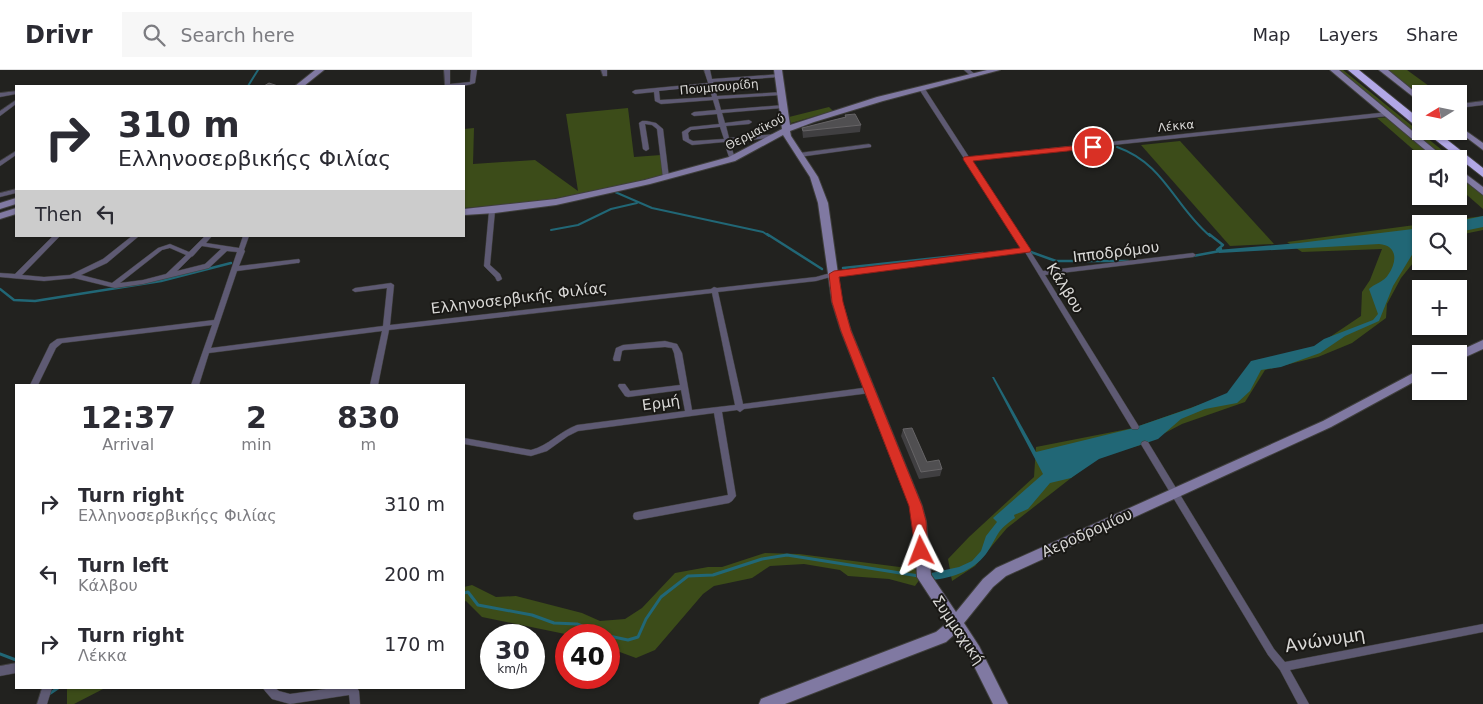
<!DOCTYPE html>
<meta charset="utf-8">
<style>
:root{--surface:#fff;--page:#f7f7f7;--text:#2b2b33;--muted:#7c7c81;--line:#e1e1e2}
body{margin:0;font-family:"DejaVu Sans",sans-serif;background:var(--page);color:var(--text);height:100vh;display:flex;flex-direction:column;font-size:19px;white-space:nowrap}
*{box-sizing:border-box;margin:0}
p{font-size:16px;color:var(--muted)}
.icon{flex:none;width:28px;height:28px;fill:none;stroke:currentColor;stroke-width:2;stroke-linecap:round;stroke-linejoin:round}
.map{position:relative;flex:1;overflow:hidden}
.panel{position:absolute;left:15px;top:314px;width:450px;height:305px;display:flex;flex-direction:column;background:var(--surface);border-radius:0px;box-shadow:0 1px 4px #0004}
.panel>*{flex:none}
.banner{position:absolute;left:15px;top:15px;width:450px;height:152px;border-radius:0px;box-shadow:0 1px 4px #0004;background:#fff;color:var(--text);overflow:hidden}
.needle{width:32px;rotate:260deg}
.fabs{position:absolute;left:1412px;top:15px;display:grid;gap:10px}
.fabs a{display:grid;place-items:center;width:55px;height:55px;border-radius:0px;background:var(--surface);box-shadow:0 1px 4px #0004;font-size:25px}
.speed{position:absolute;left:480px;top:554px;display:flex;gap:10px;font-size:25px;font-weight:700;text-align:center}
.speed>*{display:grid;place-content:center;width:65px;height:65px;border-radius:50%;background:var(--surface);box-shadow:0 1px 4px #0004;line-height:1}
.speed small{font-size:12px;font-weight:400}
.speed .limit{border:8px solid #d22;background:#fff;color:#111}
.pin{position:absolute;display:grid;place-items:center;width:42px;height:42px;color:#fff;margin:-21px;border:2px solid #fff;border-radius:50%;box-shadow:0 1px 5px #0007}
.me{position:absolute;width:55px;margin:-28px;rotate:357deg;stroke-linejoin:round;filter:drop-shadow(0 0 4px #0008)}
.turn{display:flex;align-items:center;gap:18px;height:105px;padding:0 20px;font-size:22px}
.turn .icon{width:65px;height:65px;stroke-width:2.5}
.turn b{display:block;font-size:35px;line-height:42px}
.then{display:flex;align-items:center;height:48px;padding:0 20px;background:#0003;gap:10px;font-size:19px}
.eta{display:flex;justify-content:space-evenly;align-items:center;height:85px;text-align:center}
.eta b{font-size:30px;font-weight:700;line-height:35px}
ul{padding:0;list-style:none}
li{display:flex;align-items:center;gap:15px;height:70px;padding:0 20px}
li div{flex:1}
li b{display:block;font-size:19px}
li em{font-style:normal}
header{display:flex;align-items:center;gap:30px;box-sizing:border-box;height:70px;padding:0 25px;background:var(--surface);border-bottom:1px solid var(--line)}
header strong{font-size:24px}
nav{display:flex;gap:28px;margin-inline-start:auto;font-size:18px}
.search{width:350px;height:45px;background:var(--page);display:flex;align-items:center;gap:12px;box-sizing:border-box;padding:0 18px;border-radius:0px;color:var(--muted);font-size:19px}
.map>svg:first-child{display:block}
.green{fill:#3c4c19}
.water{fill:#216776}
.lines{fill:none;stroke-linecap:round;stroke-linejoin:round}
.stream-far2{stroke:#216776;stroke-width:2}
.stream-far1{stroke:#216776;stroke-width:2.5}
.stream{stroke:#216776;stroke-width:3}
.street-casing{stroke:#3f3f3c;stroke-width:1}
.secondary-casing{stroke:#3f3f3c;stroke-width:2}
.highway-casing{stroke:#3f3f3c;stroke-width:2}
.street{fill:#5e5a73;fill-rule:evenodd}
.secondary{fill:#8079a2;fill-rule:evenodd}
.highway{fill:#b2a8e7;fill-rule:evenodd}
.wall{fill:#403f41}
.building{fill:#504f51;stroke:#666466}
.route{fill:#d93025;stroke:#8d1f18}
.labels{text-anchor:middle;stroke-width:4;stroke-linejoin:round;paint-order:stroke}
.far-street-label{font-size:12px;fill:#d9d8d6;stroke:#191815}
.street-label{font-size:15px;fill:#d9d8d6;stroke:#191815}
.near-street-label{font-size:18px;fill:#d9d8d6;stroke:#191815}
</style>
<header>
<strong>Drivr</strong>
<div class="search"><svg class="icon" aria-label="search" viewBox="0 0 24 24"><circle cx="10" cy="10" r="6"/><path d="M15 15l6 6"/></svg>Search here</div>
<nav><a>Map</a><a>Layers</a><a>Share</a></nav>
</header>
<div class="map">
<svg width="1483" height="634" viewBox="0 0 1483 634">
<rect width="100%" height="100%" fill="#22221f"/>
<g class="green">
<polygon points="1337,0 1343,0 1453,89 1445,89"/>
<polygon points="1386,0 1407,0 1440,24 1421,24 1421,28"/>
<polygon points="829,37 833,41 791,53 789,47"/>
<polygon points="628,38 634,87 661,85 663,106 543,131 464,138 464,59 474,58 473,94 535,90 578,121 566,44"/>
<polygon points="1390,47 1440,89 1424,89 1377,48"/>
<polygon points="1180,71 1274,174 1230,176 1141,75"/>
<polygon points="1459,104 1483,124 1483,139 1459,118"/>
<polygon points="1483,146 1483,160 1459,165 1459,154 1421,154 1421,172 1417,188 1401,208 1387,234 1386,248 1352,273 1318,287 1265,300 1245,332 1182,354 1144,374 1098,387 1007,458 975,496 952,511 948,489 969,467 1034,407 1036,377 1133,358 1230,324 1257,290 1312,279 1361,246 1362,222 1370,210 1382,179 1302,182 1287,172"/>
<polygon points="765,483 799,484 915,499 920,509 915,516 889,509 848,506 840,500 804,494 770,496 752,508 714,516 703,524 655,580 636,588 609,578 609,565 570,565 482,547 466,531 464,532 464,517 472,515 496,527 516,526 582,543 600,551 625,549 642,538 675,503 708,497 722,497"/>
<polygon points="67,618 105,618 74,634 67,634"/>
</g>
<g class="water">
<polygon points="1483,146 1483,157 1459,162 1459,154 1444,154"/>
<path d="M1421,158V170L1393,216L1379,251L1345,266L1320,283L1281,297L1261,300L1250,321L1237,333L1205,339L1181,349L1158,369L1099,389L1071,408L1050,413L1028,439L1014,445L1015,448C996,461 999,464 988,481C976,500 953,508 932,510L931,503L959,497L972,491L981,481L986,466L997,452L993,448L1043,404L992,307H994L1036,382L1130,359L1191,338L1227,323L1251,291L1314,276L1324,269L1373,250L1378,244L1369,219C1374,214 1385,211 1388,205C1398,191 1397,175 1379,174L1219,183L1217,180L1299,173Z"/>
</g>
<g class="lines">
<g class="stream-far2">
<polyline points="248,16 258,0"/>
<path d="M1117,77C1165,94 1174,136 1210,166"/>
<polyline points="615,122 652,138 763,162 769,166"/>
<polyline points="551,160 578,155 611,139 637,133"/>
</g>
<g class="stream-far1">
<polyline points="767,164 822,199"/>
<polyline points="1209,164 1223,175 1217,180 1221,179"/>
<polyline points="1028,181 1056,191 1128,191"/>
<polyline points="1193,186 1220,181"/>
<polyline points="843,198 983,183"/>
<polyline points="0,219 14,230 35,231 161,211 231,193"/>
</g>
<g class="stream">
<polyline points="464,523 468,522 478,535 532,545 554,553 577,554 605,565"/>
<polyline points="609,566 628,570 638,567 646,549 661,527 688,506 713,505 762,489 787,485 919,506"/>
<polyline points="0,584 16,590"/>
<polyline points="49,624 58,618"/>
</g>
<g class="street-casing">
<g id="street">
<path d="M444,0H450V14L470,12L471,0H477L475,13C466,17 454,16 445,16Z"/>
<polygon points="601,0 607,0 607,6 603,6"/>
<path d="M704,0H710L712,9L781,4L782,5L779,7L713,12L717,26L783,22V24L781,25L718,29L721,40L784,35L785,36L782,38L722,43L725,53L749,50L752,52L749,54L726,56L729,68L776,64L778,65V67L730,72L735,89L732,91L730,90L724,72L692,75L683,70L682,62L690,57L719,54L717,44L694,46L691,44L694,42L716,40L713,30L661,34L655,31L654,22L635,24L632,22L635,20L708,13ZM709,16L712,27L660,30L659,21ZM720,57L724,69L693,71L689,69L688,63L691,60Z"/>
<polygon points="964,0 970,0 977,6 972,7"/>
<path d="M922,17L925,19L969,87L1388,42L1391,44L1388,46L971,90L1043,201L1193,183L1196,185L1193,187L1045,205L1138,355L1139,357L1138,359H1132L1025,182L834,206L816,211L718,222L743,334L870,317L873,318L874,320L873,322L870,323L744,339L740,342L737,340L722,342L736,426L732,431L729,433L637,450L634,449L633,446L634,443L637,442L728,425L714,343L578,361L568,366L547,381L531,386L464,374V368L531,380C548,376 560,361 577,355L685,341L681,320L628,327L625,326L618,316L619,314H625L630,321L680,315L674,283L672,278L665,277L624,280L622,281L620,291H614L613,289L616,278L623,275L665,271L677,274L682,283L692,340L735,335L712,223L389,260L378,315H370L382,261L209,283L199,315H191L212,255L62,273L56,278L38,315H30L50,274L57,269L214,250L237,182L227,181L209,198L143,214L115,218L74,208L44,211L0,207V203L15,204L53,166H60L22,205L44,207L70,205L103,189L132,166H139L107,193L81,205L112,213L158,178L170,174L189,182L205,166H212L206,173L239,178L243,166H249L244,180L245,181L239,196L299,189L300,191L299,193H297L237,201L211,278L383,256L387,218L355,222L352,220L355,218L391,213L394,215L390,255L711,219L714,217L717,218L816,207L834,202L1022,178L919,19ZM202,176L221,179L205,194L177,201L191,187L193,186ZM170,178L186,185L166,204L143,210L120,213L162,180Z"/>
<polygon points="16,21 16,24 0,27 0,23"/>
<polygon points="16,30 16,34 0,46 0,41"/>
<polygon points="1483,31 1483,35 1459,38 1459,34"/>
<polygon points="647,51 656,53 663,59 669,108 668,109 664,109 663,108 657,59 652,55 645,54 649,79 646,81 643,79 639,53 642,51"/>
<polygon points="869,74 871,75 871,77 799,87 796,85 799,83"/>
<polygon points="16,81 16,85 0,96 0,91"/>
<polygon points="16,119 16,123 0,127 0,123"/>
<polygon points="492,139 495,141 490,195 500,204 502,209 499,211 497,211 495,207 484,196 489,141"/>
<polygon points="1145,371 1148,372 1274,579 1285,592 1483,554 1483,562 1290,600 1309,634 1298,634 1280,600 1268,585 1142,376 1141,374 1142,372"/>
<polygon points="16,593 16,603 0,606 0,596"/>
<polygon points="42,618 52,618 47,634 37,634"/>
<polygon points="263,618 275,618 279,621 290,624 333,618 357,618 359,621 360,634 350,634 349,625 290,634 272,629 265,621"/>
</g>
</g>
<g class="secondary-casing">
<g id="secondary">
<polygon points="315,0 324,0 304,16 295,16"/>
<polygon points="774,0 782,0 790,55 877,27 987,0 1000,0 883,31 814,52 790,61 791,66 818,107 828,133 842,232 851,261 922,436 926,451 931,505 956,542 983,509 996,498 1323,351 1421,299 1421,308 1331,357 1006,506 993,517 964,553 979,576 1008,634 993,634 969,586 955,564 946,572 785,634 759,634 761,629 766,627 936,562 947,553 917,507 914,451 910,436 841,261 832,232 818,133 810,107 783,65 735,91 650,114 556,135 495,143 464,145 464,139 556,129 645,110 729,87 782,59"/>
<polygon points="1330,0 1339,0 1446,89 1436,89"/>
<polygon points="1379,0 1388,0 1421,27 1421,33"/>
<polygon points="1459,56 1483,73 1483,80 1458,61"/>
<polygon points="1459,99 1483,117 1483,125 1459,106"/>
<polygon points="16,128 16,134 0,139 0,133"/>
<polygon points="16,138 16,144 0,149 0,143"/>
<polygon points="1483,270 1483,279 1459,290 1459,284 1455,283"/>
</g>
</g>
<g class="highway-casing">
<g id="highway">
<polygon points="1348,0 1359,0 1421,50 1421,58 1417,57"/>
<polygon points="1424,61 1436,61 1483,98 1483,107"/>
</g>
</g>
<use href="#street" class="street"/>
<use href="#secondary" class="secondary"/>
<use href="#highway" class="highway"/>
</g>
<g class="wall">
<polygon points="845,45 861,55 860,62 803,68 802,58 845,48"/>
<polygon points="903,359 927,392 942,399 940,406 919,409 901,366"/>
</g>
<g class="building">
<polygon points="269,13 278,16 264,16"/>
<polygon points="855,44 861,55 803,61 802,58 846,47 845,45"/>
<polygon points="912,358 927,392 939,390 942,399 921,402 903,359"/>
</g>
<polygon class="route" points="1093,74 1096,75 1096,78 973,91 1031,180 1030,182 839,207 843,232 851,261 922,436 926,451 928,481 926,485 916,485 909,436 841,261 832,232 829,204 834,201 1020,178 963,89 964,87"/>
<g class="labels">
<g class="far-street-label">
<text transform="translate(719 17) rotate(-5)" y="4">Πουμπουρίδη</text>
<text transform="translate(1176 56) rotate(-6)" y="4">Λέκκα</text>
<text transform="translate(755 62) rotate(-27)" y="4">Θερμαϊκού</text>
</g>
<g class="street-label">
<text transform="translate(1116 182) rotate(-7)" y="5">Ιπποδρόμου</text>
<text transform="translate(1065 218) rotate(58)" y="5">Κάλβου</text>
<text transform="translate(519 228) rotate(-7)" y="5">Ελληνοσερβικής Φιλίας</text>
<text transform="translate(661 333) rotate(-8)" y="5">Ερμή</text>
<text transform="translate(1087 463) rotate(-24)" y="5">Αεροδρομίου</text>
<text transform="translate(958 560) rotate(56)" y="5">Συμμαχική</text>
</g>
<g class="near-street-label">
<text transform="translate(1325 570) rotate(-9)" y="6">Ανώνυμη</text>
</g>
</g>
</svg>
<div class="fabs">
<a><svg class="needle" viewBox="-14 -14 28 28"><path d="M0-13l5 13h-10z" fill="#e53935"/><path d="M0 13l5-13h-10z" fill="#7c7c81"/></svg></a>
<a><svg class="icon" aria-label="sound" viewBox="0 0 24 24"><path d="M4 9h4l5-4v14l-5-4H4zM17 9q2 3 0 6"/></svg></a>
<a><svg class="icon" aria-label="search" viewBox="0 0 24 24"><circle cx="10" cy="10" r="6"/><path d="M15 15l6 6"/></svg></a>
<a>+</a>
<a>−</a>
</div>
<div class="speed"><div>30<small>km/h</small></div><div class="limit">40</div></div>
<div class="pin" style="left:1093px;top:77px;background:#d93025"><svg class="icon" aria-label="arrive" viewBox="0 0 24 24"><path d="M6 21V4h12l-3 4 3 4H6"/></svg></div>
<svg class="me" style="left:921px;top:481px" viewBox="-20 -20 40 40"><path d="M0-17L14 15 0 8-14 15z" fill="#d93025" stroke="#fff" stroke-width="4"/></svg>
<div class="banner">
<div class="turn"><svg class="icon" aria-label="right" viewBox="0 0 24 24"><path d="M7 20v-9h11M14 6l5 5-5 5"/></svg><div><b>310 m</b>Ελληνοσερβικήςς Φιλίας</div></div>
<div class="then">Then<svg class="icon" aria-label="left" viewBox="0 0 24 24"><path d="M17 20v-9H6M10 6l-5 5 5 5"/></svg></div>
</div>
<section class="panel">
<div class="eta">
<div><b>12:37</b><p>Arrival</p></div>
<div><b>2</b><p>min</p></div>
<div><b>830</b><p>m</p></div>
</div>
<ul>
<li><svg class="icon" aria-label="right" viewBox="0 0 24 24"><path d="M7 20v-9h11M14 6l5 5-5 5"/></svg><div><b>Turn right</b><p>Ελληνοσερβικήςς Φιλίας</p></div><em>310 m</em></li>
<li><svg class="icon" aria-label="left" viewBox="0 0 24 24"><path d="M17 20v-9H6M10 6l-5 5 5 5"/></svg><div><b>Turn left</b><p>Κάλβου</p></div><em>200 m</em></li>
<li><svg class="icon" aria-label="right" viewBox="0 0 24 24"><path d="M7 20v-9h11M14 6l5 5-5 5"/></svg><div><b>Turn right</b><p>Λέκκα</p></div><em>170 m</em></li>
</ul>
</section>
</div>
